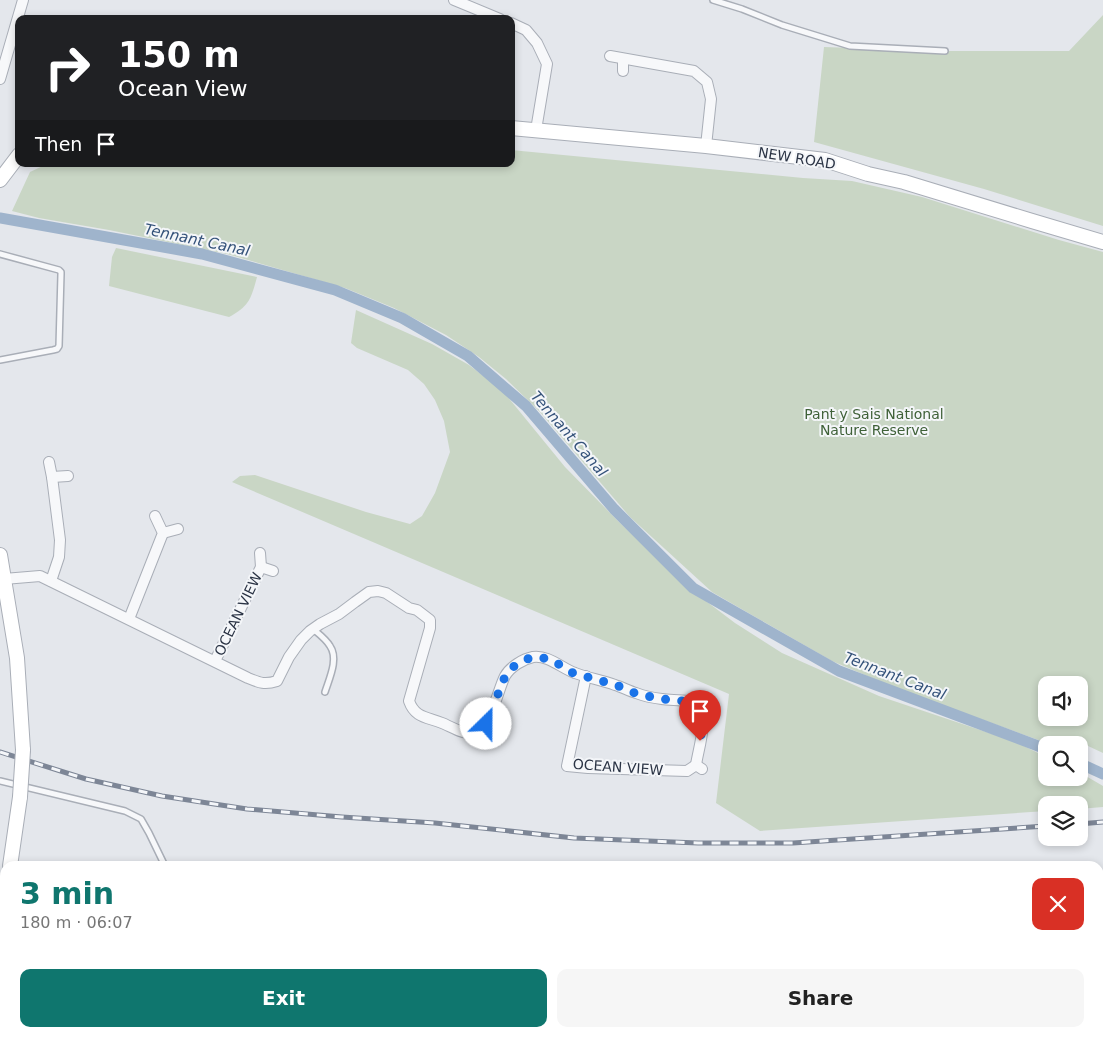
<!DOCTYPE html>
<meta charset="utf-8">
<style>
:root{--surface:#fff;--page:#f6f6f6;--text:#222;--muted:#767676;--accent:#0f766e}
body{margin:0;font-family:"DejaVu Sans",sans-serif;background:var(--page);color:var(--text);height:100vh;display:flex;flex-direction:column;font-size:19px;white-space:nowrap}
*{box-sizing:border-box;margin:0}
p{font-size:16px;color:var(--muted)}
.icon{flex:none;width:28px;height:28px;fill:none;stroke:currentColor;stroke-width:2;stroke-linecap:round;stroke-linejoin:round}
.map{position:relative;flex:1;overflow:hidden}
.panel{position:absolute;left:0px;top:861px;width:1104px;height:176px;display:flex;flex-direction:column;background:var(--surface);border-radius:15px 15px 0 0;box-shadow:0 2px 8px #0003}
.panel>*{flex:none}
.top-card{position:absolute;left:15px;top:15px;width:500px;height:152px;border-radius:10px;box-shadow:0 2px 8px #0003;background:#202124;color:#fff;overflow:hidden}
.buttons{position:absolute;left:1038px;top:676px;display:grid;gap:10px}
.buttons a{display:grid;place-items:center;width:50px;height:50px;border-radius:10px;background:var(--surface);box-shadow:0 2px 8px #0003;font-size:25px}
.pin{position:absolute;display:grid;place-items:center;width:42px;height:42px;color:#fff;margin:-51px -21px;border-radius:50% 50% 50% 0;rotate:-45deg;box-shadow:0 0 5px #0007}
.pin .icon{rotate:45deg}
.me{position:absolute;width:55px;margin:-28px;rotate:23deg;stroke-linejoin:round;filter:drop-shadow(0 0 4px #0008)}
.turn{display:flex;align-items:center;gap:18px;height:105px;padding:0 20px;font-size:22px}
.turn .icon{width:65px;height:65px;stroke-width:2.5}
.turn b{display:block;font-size:35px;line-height:42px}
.then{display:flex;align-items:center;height:48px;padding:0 20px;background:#0003;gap:10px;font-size:19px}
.round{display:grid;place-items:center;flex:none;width:52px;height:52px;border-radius:10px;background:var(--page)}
.overview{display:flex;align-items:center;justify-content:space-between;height:85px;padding:0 20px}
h1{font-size:30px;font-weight:800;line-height:38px;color:var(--accent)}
.cta{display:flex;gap:10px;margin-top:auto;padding:10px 20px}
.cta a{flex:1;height:58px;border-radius:10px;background:var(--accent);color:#fff;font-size:20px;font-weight:800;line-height:58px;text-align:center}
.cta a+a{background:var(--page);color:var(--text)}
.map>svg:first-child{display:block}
.green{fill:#c9d6c5;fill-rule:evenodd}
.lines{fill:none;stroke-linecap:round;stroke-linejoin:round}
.canal{stroke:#9fb4cc;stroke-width:11}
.lane-casing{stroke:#a9aeb7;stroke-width:8}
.street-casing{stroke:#a9aeb7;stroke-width:12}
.secondary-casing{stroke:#a9aeb7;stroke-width:16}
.lane{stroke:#f7f8fa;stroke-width:5}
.street{stroke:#f7f8fa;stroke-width:10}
.secondary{stroke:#fff;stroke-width:14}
.rail-casing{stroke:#7d8696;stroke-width:5}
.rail{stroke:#f4f6f9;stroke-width:3;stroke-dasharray:9;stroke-linecap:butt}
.secondary-bridge-casing{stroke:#a9aeb7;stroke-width:16;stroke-linecap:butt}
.secondary-bridge{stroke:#fff;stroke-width:14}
.route{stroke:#1a73e8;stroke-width:9;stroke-dasharray:0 16.2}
.labels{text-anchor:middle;stroke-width:4;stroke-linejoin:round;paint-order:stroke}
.street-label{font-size:14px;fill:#2b3445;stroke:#f4f6f9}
.park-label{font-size:14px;fill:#3f6138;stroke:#f4f6f9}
.water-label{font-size:15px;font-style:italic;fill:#34527a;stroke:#f4f6f9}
</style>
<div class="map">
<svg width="1103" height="1037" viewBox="0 0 1103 1037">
<rect width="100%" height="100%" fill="#e4e7ec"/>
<g class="green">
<polygon points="1103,15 1103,226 984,189 814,142 824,47 945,51 1069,51"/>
<path d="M511,150L803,178L852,181L922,197L1059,240L1103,252V753L1071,738L1044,742L900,690L832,661L712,592L630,517L540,412L506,379L479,357L446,335L394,308L345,288L227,254L109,230L39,218L12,211L30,172L47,164H511ZM1046,685H1079V718H1046Z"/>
<path d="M116,248L257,277C251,299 249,306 229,317L109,286L112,257Z"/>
<polygon points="356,310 432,344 469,365 503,391 565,467 618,521 686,586 735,623 782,653 879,696 1016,742 1046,757 1046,778 1079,778 1079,772 1103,786 1103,807 1079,809 1079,805 1046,805 1046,811 760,831 716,803 729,694 232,482 240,476 255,475 366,512 410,524 422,516 435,493 450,452 444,421 435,400 424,384 408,370 357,348 351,343"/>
<polygon points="1103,948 1103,1037 285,1037 293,1032 1099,1032 1099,949"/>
</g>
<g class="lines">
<g class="canal">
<polyline points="0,218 202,254 335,290 402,318 468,356 526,406 614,509 693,588 839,671 1046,749"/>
<polyline points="1079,763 1103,774"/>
</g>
<g class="lane-casing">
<g id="lane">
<polyline points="713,0 742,9 782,25 850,46 945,51"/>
<polyline points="0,254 59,270 61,272 61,274 59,346 57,349 53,350 0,360"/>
<path d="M313,629C319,634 326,639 330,646C339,659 329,679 325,692"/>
<polyline points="0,781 125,811 141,819 149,833 165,866"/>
<polyline points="0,1009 5,1012"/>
<polyline points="45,1032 53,1037"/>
<polyline points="247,1032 249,1037"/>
<polyline points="344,1032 346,1037"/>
<polyline points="622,1032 623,1037"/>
</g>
</g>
<g class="street-casing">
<g id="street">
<polyline points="454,0 500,19"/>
<polyline points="511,23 526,30 537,43 547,64 536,130"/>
<polyline points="610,56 694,71 707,82 711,99 706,146"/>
<polyline points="623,71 623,59"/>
<polyline points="0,79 23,0"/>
<polyline points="49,462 52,477 60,540 59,557 51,581"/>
<polyline points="52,477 68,476"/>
<polyline points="163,533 178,529"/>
<polyline points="261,567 273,571"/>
<path d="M4,579L40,576L248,678C260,683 265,685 277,681L289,657L301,640L310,631L320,624L339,614L355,602L369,592L378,591L386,593L409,608L417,610L430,620V628L409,701C415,718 427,717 442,723C450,726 464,735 474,734C490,731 498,689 505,676C510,667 523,659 533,657C549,655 561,668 575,673C588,678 602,680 615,685C622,687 629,691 636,693C644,696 653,698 662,699C672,701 692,698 698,706C709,718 698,750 696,765"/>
<polyline points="129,619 163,533 155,516"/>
<polyline points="215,661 261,567 260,553"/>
<polyline points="586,676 567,766 588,768 687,771 696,765 702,769"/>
</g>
</g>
<g class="secondary-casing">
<g id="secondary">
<polyline points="511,128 706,146 825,160 868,174 904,182 1032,221 1103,242"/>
<polyline points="0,180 19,155"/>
<polyline points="0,555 17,658 23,750"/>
<polyline points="10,866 20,797"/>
<polyline points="0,924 5,899"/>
</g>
</g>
<use href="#lane" class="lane"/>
<use href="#street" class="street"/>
<use href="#secondary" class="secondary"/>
<g class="rail-casing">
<g id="rail">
<polyline points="0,752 86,779 162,796 247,809 342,817 435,823 574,838 698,843 793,843 1046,826"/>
<polyline points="1079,824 1103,822"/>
</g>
</g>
<use href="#rail" class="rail"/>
<g class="secondary-bridge-casing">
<polyline id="secondary-bridge" points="20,797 23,750"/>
</g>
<use href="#secondary-bridge" class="secondary-bridge"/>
</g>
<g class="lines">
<polyline class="route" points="486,724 506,674 513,667 522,661 533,657 543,658 552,660 573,673 616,685 637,694 662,699 693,702 699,706 703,714 703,722 700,741"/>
</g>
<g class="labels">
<g class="street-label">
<text transform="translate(797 158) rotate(9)" y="5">NEW ROAD</text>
<text transform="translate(238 614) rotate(-64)" y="5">OCEAN VIEW</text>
<text transform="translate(618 767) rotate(4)" y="5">OCEAN VIEW</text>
</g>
<g class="park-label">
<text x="874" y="419">Pant y Sais National<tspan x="874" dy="16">Nature Reserve</tspan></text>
</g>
<g class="water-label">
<text transform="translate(197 240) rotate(12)" y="5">Tennant Canal</text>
<text transform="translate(569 434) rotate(49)" y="5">Tennant Canal</text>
<text transform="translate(895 676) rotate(21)" y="5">Tennant Canal</text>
</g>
</g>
</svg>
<div class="buttons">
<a><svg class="icon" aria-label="sound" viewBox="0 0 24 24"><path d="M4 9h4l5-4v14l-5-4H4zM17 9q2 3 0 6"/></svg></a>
<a><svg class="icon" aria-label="search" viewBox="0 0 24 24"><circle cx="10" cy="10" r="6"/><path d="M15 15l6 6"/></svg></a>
<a><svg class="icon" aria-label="layers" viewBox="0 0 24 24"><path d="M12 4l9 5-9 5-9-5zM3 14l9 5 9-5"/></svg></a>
</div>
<div class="pin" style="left:700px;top:741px;background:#d93025"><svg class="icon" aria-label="arrive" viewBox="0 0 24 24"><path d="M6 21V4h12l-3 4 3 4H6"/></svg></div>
<svg class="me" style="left:486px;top:724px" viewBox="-20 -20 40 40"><circle r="19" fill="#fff"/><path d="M0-13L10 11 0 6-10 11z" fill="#1a73e8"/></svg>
<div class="top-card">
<div class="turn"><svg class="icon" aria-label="right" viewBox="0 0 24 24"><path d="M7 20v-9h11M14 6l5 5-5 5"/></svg><div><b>150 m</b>Ocean View</div></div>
<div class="then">Then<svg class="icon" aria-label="arrive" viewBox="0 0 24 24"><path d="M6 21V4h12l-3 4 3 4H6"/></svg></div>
</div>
<section class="panel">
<div class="overview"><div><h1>3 min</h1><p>180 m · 06:07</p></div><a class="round" style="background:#d93025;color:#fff"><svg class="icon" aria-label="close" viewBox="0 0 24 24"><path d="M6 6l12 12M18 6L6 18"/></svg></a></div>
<div class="cta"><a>Exit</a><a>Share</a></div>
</section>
</div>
